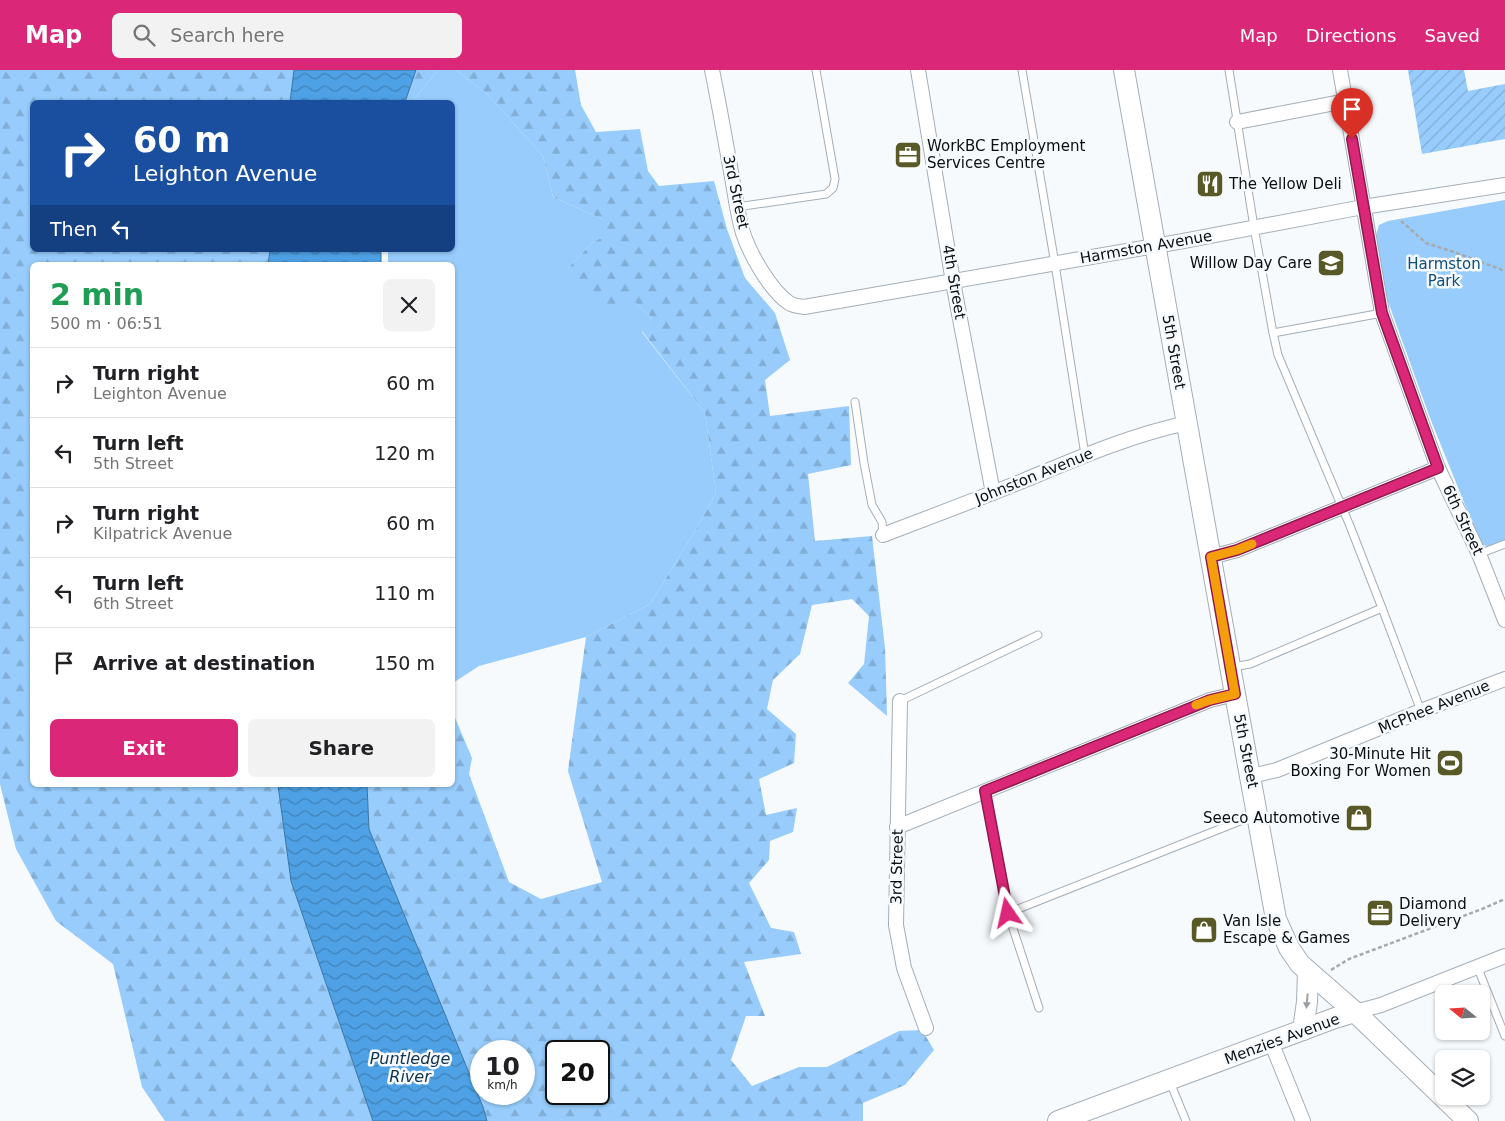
<!DOCTYPE html>
<meta charset="utf-8">
<style>
:root{--surface:#fff;--page:#f2f2f2;--text:#202124;--muted:#757577;--line:#e0e0e0;--accent:#db2777}
body{margin:0;font-family:"DejaVu Sans",sans-serif;background:var(--page);color:var(--text);height:100vh;display:flex;flex-direction:column;font-size:19px;white-space:nowrap}
*{box-sizing:border-box;margin:0}
p{font-size:16px;color:var(--muted)}
.icon{flex:none;width:28px;height:28px;fill:none;stroke:currentColor;stroke-width:2;stroke-linecap:round;stroke-linejoin:round}
.map{position:relative;flex:1;overflow:hidden}
.drawer{position:absolute;left:30px;top:192px;width:425px;height:525px;display:flex;flex-direction:column;background:var(--surface);border-radius:8px;box-shadow:0 1px 4px #0004}
.drawer>*{flex:none}
.banner{position:absolute;left:30px;top:30px;width:425px;height:152px;border-radius:8px;box-shadow:0 1px 4px #0004;background:#1a4fa0;color:#fff;overflow:hidden}
.needle{width:32px;rotate:288deg}
.controls{position:absolute;left:1435px;top:915px;display:grid;gap:10px}
.controls a{display:grid;place-items:center;width:55px;height:55px;border-radius:8px;background:var(--surface);box-shadow:0 1px 4px #0004;font-size:25px}
.speed{position:absolute;left:470px;top:970px;display:flex;gap:10px;font-size:25px;font-weight:700;text-align:center}
.speed>*{display:grid;place-content:center;width:65px;height:65px;border-radius:50%;background:var(--surface);box-shadow:0 1px 4px #0004;line-height:1}
.speed small{font-size:12px;font-weight:400}
.speed .limit{border:2px solid #111;border-radius:8px;background:#fff;color:#111}
.pin{position:absolute;display:grid;place-items:center;width:42px;height:42px;color:#fff;margin:-51px -21px;border-radius:50% 50% 50% 0;rotate:-45deg;box-shadow:0 0 5px #0007}
.pin .icon{rotate:45deg}
.me{position:absolute;width:55px;margin:-28px;rotate:349deg;stroke-linejoin:round;filter:drop-shadow(0 0 4px #0008)}
.turn{display:flex;align-items:center;gap:18px;height:105px;padding:0 20px;font-size:22px}
.turn .icon{width:65px;height:65px;stroke-width:2.5}
.turn b{display:block;font-size:35px;line-height:42px}
.then{display:flex;align-items:center;height:48px;padding:0 20px;background:#0003;gap:10px;font-size:19px}
.round{display:grid;place-items:center;flex:none;width:52px;height:52px;border-radius:8px;background:var(--page)}
.overview{display:flex;align-items:center;justify-content:space-between;height:85px;padding:0 20px}
h1{font-size:30px;font-weight:600;line-height:38px;color:#1e9e55}
.button{display:flex;gap:10px;margin-top:auto;padding:10px 20px}
.button a{flex:1;height:58px;border-radius:8px;background:var(--accent);color:#fff;font-size:20px;font-weight:600;line-height:58px;text-align:center}
.button a+a{background:var(--page);color:var(--text)}
ul{padding:0;list-style:none}
li{display:flex;align-items:center;gap:15px;height:70px;padding:0 20px;border-top:1px solid var(--line)}
li div{flex:1}
li b{display:block;font-size:19px}
li em{font-style:normal}
header{display:flex;align-items:center;gap:30px;box-sizing:border-box;height:70px;padding:0 25px;background:var(--accent);color:#fff}
header strong{font-size:24px}
nav{display:flex;gap:28px;margin-inline-start:auto;font-size:18px}
.search{width:350px;height:45px;background:var(--page);display:flex;align-items:center;gap:12px;box-sizing:border-box;padding:0 18px;border-radius:8px;color:var(--muted);font-size:19px}
.map>svg:first-child{display:block}
.green{fill:#97ccfc}
.forest{fill:url(#forest-firs);fill-rule:evenodd}
.garden{fill:url(#garden-furrows)}
.water{fill:url(#water-waves);stroke:#3a75a5}
.lines{fill:none;stroke-linecap:round;stroke-linejoin:round}
.lane-casing{stroke:#a4aeb7;stroke-width:9}
.street-casing{stroke:#a4aeb7;stroke-width:16}
.secondary-casing{stroke:#a4aeb7;stroke-width:22}
.path{stroke:#a6aaad;stroke-width:2.5;stroke-dasharray:4 2.5;stroke-linecap:butt}
.lane{stroke:#fff;stroke-width:7}
.street{stroke:#fff;stroke-width:14}
.secondary{stroke:#fff;stroke-width:20}
.oneway{fill:#9d9fa0}
.route-casing{stroke:#8e194d;stroke-width:12}
.route{stroke:#db2777;stroke-width:9}
.slow{stroke:#f59e0b;stroke-width:9}
.labels{text-anchor:middle;stroke-width:5;stroke-linejoin:round;paint-order:stroke}
.poi-label{font-size:15px;fill:#0b0e11;stroke:#f6fafd;text-anchor:start}
.street-label{font-size:15px;fill:#0b0e11;stroke:#f6fafd}
.park-label{font-size:15px;fill:#104d7a;stroke:#f6fafd}
.water-label{font-size:16px;font-style:italic;fill:#10334f;stroke:#f6fafd}
</style>
<header>
<strong>Map</strong>
<div class="search"><svg class="icon" aria-label="search" viewBox="0 0 24 24"><circle cx="10" cy="10" r="6"/><path d="M15 15l6 6"/></svg>Search here</div>
<nav><a>Map</a><a>Directions</a><a>Saved</a></nav>
</header>
<div class="map">
<svg width="1505" height="1051" viewBox="0 0 1505 1051">
<defs>
<pattern id="forest-firs" width="22" height="20" patternUnits="userSpaceOnUse" patternTransform="scale(1.25)"><rect width="22" height="20" fill="#97ccfc"/><path d="M5 1l3.5 6h-7zM16 11l3.5 6h-7z" fill="#81aed7"/></pattern>
<pattern id="garden-furrows" width="10" height="10" patternUnits="userSpaceOnUse" patternTransform="scale(1.25)"><rect width="10" height="10" fill="#97ccfc"/><path d="M-1 1l2-2M0 10L10 0M9 11l2-2" fill="none" stroke="#81aed7"/></pattern>
<pattern id="water-waves" width="16" height="10" patternUnits="userSpaceOnUse" patternTransform="scale(1.25)"><rect width="16" height="10" fill="#4ea1e5"/><path d="M0 5q4-4 8 0t8 0" fill="none" stroke="#3f82b8"/></pattern>
</defs>
<rect width="100%" height="100%" fill="#f6fafd"/>
<g class="green">
<polygon points="438,0 456,0 488,25 543,86 553,127 602,149 602,167 592,173 568,198 636,233 652,248 642,262 705,343 716,423 692,466 650,534 586,567 479,596 453,613 452,195 388,195 388,180 452,180 452,32 412,32"/>
<polygon points="1505,130 1505,474 1492,479 1482,474 1478,467 1430,348 1386,226 1376,165 1379,155 1388,151"/>
</g>
<g class="forest">
<polygon points="0,0 294,0 290,32 32,32 32,180 270,180 268,195 32,195 32,715 278,715 291,811 373,1051 165,1051 142,1017 113,894 56,851 16,779 0,714"/>
<polygon points="416,0 438,0 412,32 405,32"/>
<path d="M456,0H575L581,35L596,62L640,59L648,101L659,116L714,111L727,159L745,208L775,243L790,290L765,310L770,346L849,336L851,395L808,404L815,471L872,466L885,578L887,646L848,613L864,594L869,546L852,529L812,535L800,584L773,610L767,639L796,664L794,693L759,709L766,745L797,738L793,762L770,771L769,790L749,813L771,858L794,862L801,884L744,892L765,946H746L731,990L752,1016L799,997H827L899,961L922,960L934,980L905,1015L863,1033V1051H487L483,1037L369,759L367,715H452L453,643L472,688L469,704L509,812L541,829L602,812L568,701L586,567L650,534L692,466L716,423L705,343L642,261L652,248L636,233L607,235L568,198L592,173L602,167V149L553,127L543,86L488,25ZM481,981H524V1024H481ZM556,981H599V1024H556Z"/>
</g>
<polygon class="garden" points="1408,0 1464,0 1468,21 1505,14 1505,69 1422,84"/>
<g class="water">
<polygon points="294,0 416,0 405,32 290,32"/>
<polygon points="270,180 381,180 381,195 268,195"/>
<polygon points="278,715 367,715 369,759 483,1037 487,1051 373,1051 291,811"/>
</g>
<g class="lines">
<g class="lane-casing">
<g id="lane">
<polyline points="1022,0 1055,194 1085,385"/>
<polyline points="1229,0 1254,157 1273,263 1278,285 1350,456 1382,538 1421,641"/>
<polyline points="737,137 826,124 833,118 835,109 816,0"/>
<polyline points="1273,263 1382,243"/>
<polyline points="855,332 864,393 872,435 882,452 883,465"/>
<polyline points="1479,484 1505,474"/>
<polyline points="1232,597 1250,594 1382,538"/>
<polyline points="900,631 1038,565"/>
<polyline points="985,721 1008,843 1039,938"/>
<polyline points="1008,843 1240,751 1255,748"/>
<polyline points="1477,896 1505,966"/>
<polyline points="1170,1012 1186,1051"/>
</g>
</g>
<g class="street-casing">
<g id="street">
<path d="M712,0C719,34 725,68 731,102C735,122 737,143 743,163C750,184 770,220 789,233C794,236 799,236 804,237L1178,172L1363,137L1505,115"/>
<polyline points="918,0 953,212 993,423"/>
<polyline points="1340,0 1382,243 1438,398 1479,484 1505,550"/>
<polyline points="1237,52 1346,31"/>
<path d="M883,465C930,447 978,429 1025,410C1078,388 1131,365 1187,353"/>
<polyline points="1211,487 1237,480 1438,398"/>
<polyline points="900,631 896,855 904,898 926,958"/>
<polyline points="1251,706 1277,700 1421,641 1505,609"/>
<polyline points="897,757 1210,630 1235,624"/>
<polyline points="1355,942 1381,935 1505,886"/>
<polyline points="1271,972 1303,1051"/>
</g>
</g>
<g class="secondary-casing">
<g id="secondary">
<polyline points="1124,0 1235,624 1276,849 1289,878 1300,894 1355,942 1468,1051"/>
<polyline points="1303,960 1307,932 1308,901"/>
<polyline points="1058,1051 1335,948 1355,942"/>
</g>
</g>
<g class="path">
<polyline points="1401,151 1426,173 1457,183 1505,201"/>
<polyline points="1331,900 1349,889 1482,839 1505,829"/>
</g>
<use href="#lane" class="lane"/>
<use href="#street" class="street"/>
<use href="#secondary" class="secondary"/>
</g>
<defs><path id="oneway-solid" d="M-6-.8H1V-3.2L6.5 0L1 3.2V.8H-6Z" transform="scale(1.25)"/></defs>
<use class="oneway" href="#oneway-solid" transform="translate(1307 931) rotate(95)"/>
<g class="lines">
<g class="route-casing">
<polyline id="route" points="1008,843 985,721 1210,630 1235,624 1211,487 1237,480 1438,398 1382,243 1352,69"/>
</g>
<use href="#route" class="route"/>
<polyline class="slow" points="1196,635 1210,630 1235,624 1211,487 1237,480 1252,474"/>
</g>
<defs>
<g id="office-square" transform="scale(1.4375)"><rect x="-9" y="-9" width="18" height="18" rx="4" fill="#585926" stroke="#f6fafd"/><path d="M-6-3h4V-5.5h4V-3h4V5H-6ZM-1-4.5V-3h2v-1.5ZM-6 0V1H6V0Z" fill="#fff"/></g>
<g id="restaurant-square" transform="scale(1.4375)"><rect x="-9" y="-9" width="18" height="18" rx="4" fill="#585926" stroke="#f6fafd"/><path d="M-5-6h1v4h1v-4h1v4h1v-4h1v5L-1.5 .5V6h-2V.5L-5-1ZM5-6V6H3V1.5H1.5Q1.5-4 5-6Z" fill="#fff"/></g>
<g id="school-square" transform="scale(1.4375)"><rect x="-9" y="-9" width="18" height="18" rx="4" fill="#585926" stroke="#f6fafd"/><path d="M0-5L7-2L0 1L-7-2ZM-4 1L0 2.5L4 1V4Q0 6-4 4Z" fill="#fff"/></g>
<g id="stadium-square" transform="scale(1.4375)"><rect x="-9" y="-9" width="18" height="18" rx="4" fill="#585926" stroke="#f6fafd"/><path d="M0-5a6.5 5 0 1 0 0 10a6.5 5 0 1 0 0-10ZM-3.5-1.8h7v3.6h-7Z" fill="#fff"/></g>
<g id="shop-square" transform="scale(1.4375)"><rect x="-9" y="-9" width="18" height="18" rx="4" fill="#585926" stroke="#f6fafd"/><path d="M-5-2.5h2.3a2.7 3.5 0 0 1 5.4 0H5L5.5 6h-11ZM-1.5-2.5h3a1.5 2.3 0 0 0-3 0Z" fill="#fff"/></g>
</defs>
<g fill-rule="evenodd">
<use href="#office-square" x="908" y="85"/>
<use href="#restaurant-square" x="1210" y="114"/>
<use href="#school-square" x="1331" y="193"/>
<use href="#stadium-square" x="1450" y="693"/>
<use href="#shop-square" x="1359" y="748"/>
<use href="#office-square" x="1380" y="843"/>
<use href="#shop-square" x="1204" y="860"/>
</g>
<g class="labels">
<g class="poi-label">
<text x="927" y="81">WorkBC Employment<tspan x="927" dy="17">Services Centre</tspan></text>
<text x="1229" y="119">The Yellow Deli</text>
<text x="1312" y="198" text-anchor="end">Willow Day Care</text>
<text x="1431" y="689" text-anchor="end">30-Minute Hit<tspan x="1431" dy="17">Boxing For Women</tspan></text>
<text x="1340" y="753" text-anchor="end">Seeco Automotive</text>
<text x="1399" y="839">Diamond<tspan x="1399" dy="17">Delivery</tspan></text>
<text x="1223" y="856">Van Isle<tspan x="1223" dy="17">Escape &amp; Games</tspan></text>
</g>
<g class="street-label">
<text transform="translate(736 122) rotate(78)" y="5">3rd Street</text>
<text transform="translate(1146 177) rotate(-10)" y="5">Harmston Avenue</text>
<text transform="translate(954 212) rotate(80)" y="5">4th Street</text>
<text transform="translate(1174 282) rotate(80)" y="5">5th Street</text>
<text transform="translate(1034 406) rotate(-22)" y="5">Johnston Avenue</text>
<text transform="translate(1463 450) rotate(65)" y="5">6th Street</text>
<text transform="translate(1434 637) rotate(-22)" y="5">McPhee Avenue</text>
<text transform="translate(1246 681) rotate(79)" y="5">5th Street</text>
<text transform="translate(897 797) rotate(-89)" y="5">3rd Street</text>
<text transform="translate(1282 969) rotate(-20)" y="5">Menzies Avenue</text>
</g>
<g class="park-label">
<text x="1444" y="199">Harmston<tspan x="1444" dy="17">Park</tspan></text>
</g>
<g class="water-label">
<text x="410" y="994">Puntledge<tspan x="410" dy="18">River</tspan></text>
</g>
</g>
</svg>
<div class="controls">
<a><svg class="needle" viewBox="-14 -14 28 28"><path d="M0-13l5 13h-10z" fill="#e53935"/><path d="M0 13l5-13h-10z" fill="#757577"/></svg></a>
<a><svg class="icon" aria-label="layers" viewBox="0 0 24 24"><path d="M12 4l9 5-9 5-9-5zM3 14l9 5 9-5"/></svg></a>
</div>
<div class="speed"><div>10<small>km/h</small></div><div class="limit">20</div></div>
<div class="pin" style="left:1352px;top:69px;background:#d93025"><svg class="icon" aria-label="arrive" viewBox="0 0 24 24"><path d="M6 21V4h12l-3 4 3 4H6"/></svg></div>
<svg class="me" style="left:1008px;top:843px" viewBox="-20 -20 40 40"><path d="M0-17L14 15 0 8-14 15z" fill="#db2777" stroke="#fff" stroke-width="4"/></svg>
<div class="banner">
<div class="turn"><svg class="icon" aria-label="right" viewBox="0 0 24 24"><path d="M7 20v-9h11M14 6l5 5-5 5"/></svg><div><b>60 m</b>Leighton Avenue</div></div>
<div class="then">Then<svg class="icon" aria-label="left" viewBox="0 0 24 24"><path d="M17 20v-9H6M10 6l-5 5 5 5"/></svg></div>
</div>
<section class="drawer">
<div class="overview"><div><h1>2 min</h1><p>500 m · 06:51</p></div><a class="round"><svg class="icon" aria-label="close" viewBox="0 0 24 24"><path d="M6 6l12 12M18 6L6 18"/></svg></a></div>
<ul>
<li><svg class="icon" aria-label="right" viewBox="0 0 24 24"><path d="M7 20v-9h11M14 6l5 5-5 5"/></svg><div><b>Turn right</b><p>Leighton Avenue</p></div><em>60 m</em></li>
<li><svg class="icon" aria-label="left" viewBox="0 0 24 24"><path d="M17 20v-9H6M10 6l-5 5 5 5"/></svg><div><b>Turn left</b><p>5th Street</p></div><em>120 m</em></li>
<li><svg class="icon" aria-label="right" viewBox="0 0 24 24"><path d="M7 20v-9h11M14 6l5 5-5 5"/></svg><div><b>Turn right</b><p>Kilpatrick Avenue</p></div><em>60 m</em></li>
<li><svg class="icon" aria-label="left" viewBox="0 0 24 24"><path d="M17 20v-9H6M10 6l-5 5 5 5"/></svg><div><b>Turn left</b><p>6th Street</p></div><em>110 m</em></li>
<li><svg class="icon" aria-label="arrive" viewBox="0 0 24 24"><path d="M6 21V4h12l-3 4 3 4H6"/></svg><div><b>Arrive at destination</b></div><em>150 m</em></li>
</ul>
<div class="button"><a>Exit</a><a>Share</a></div>
</section>
</div>
